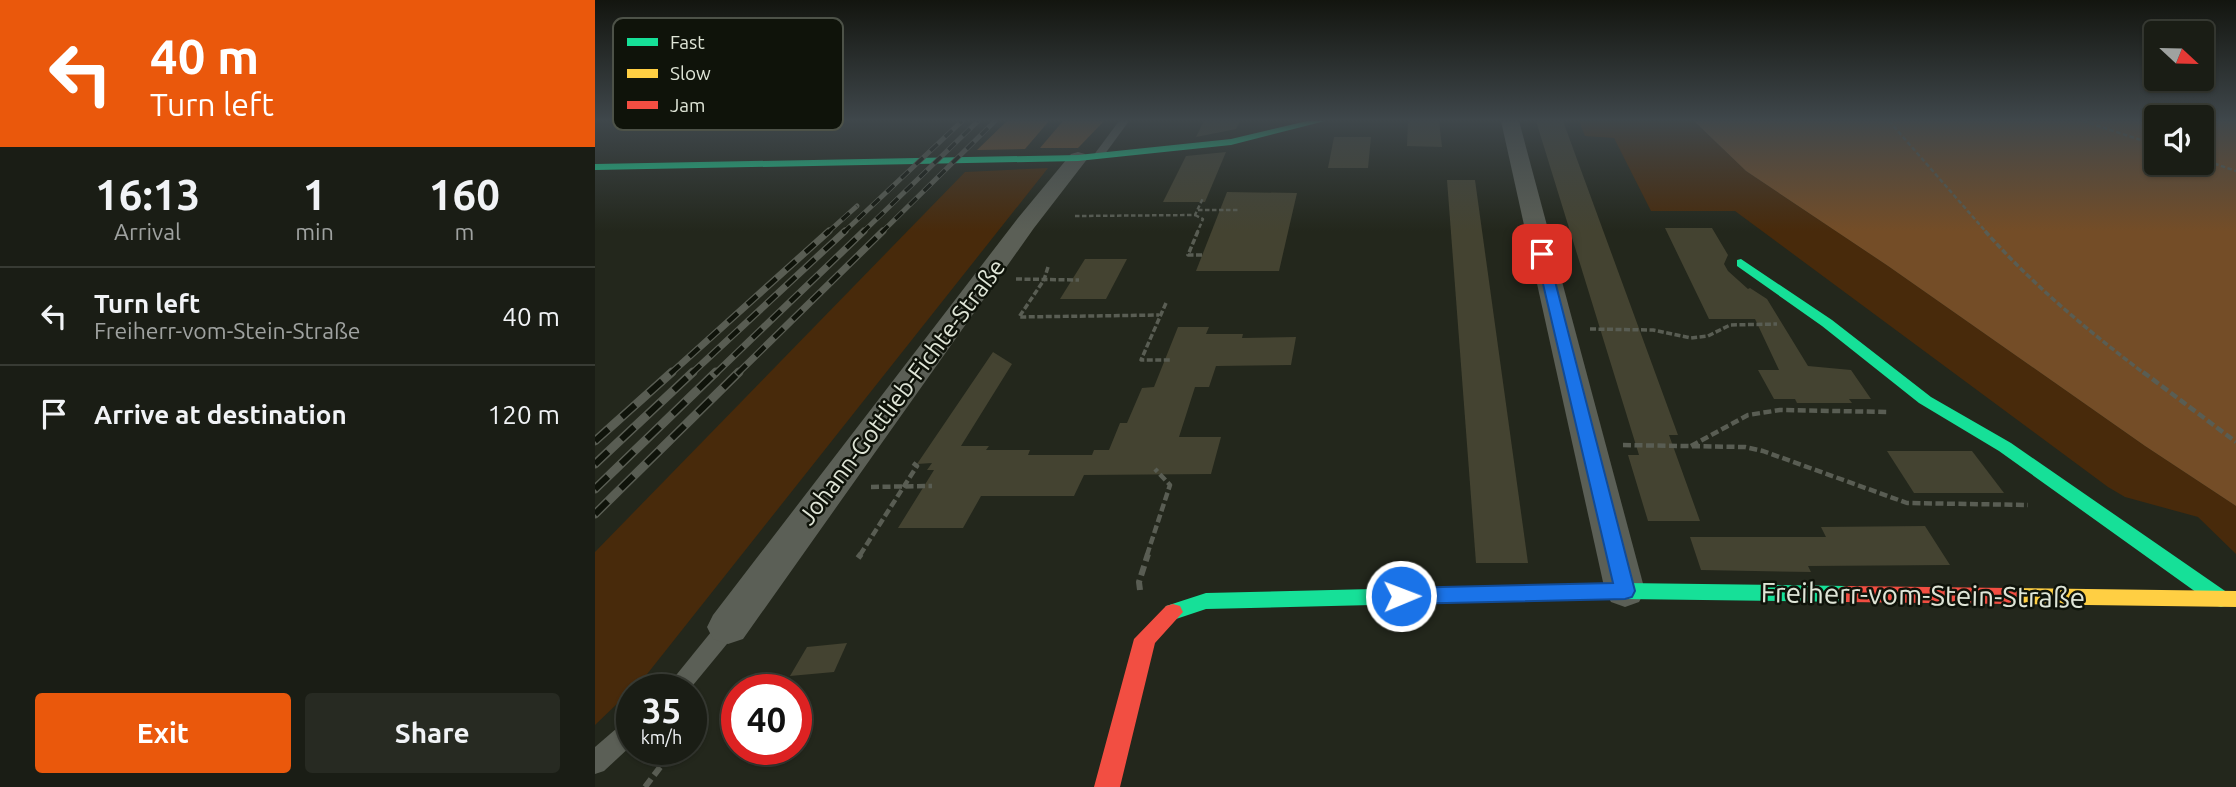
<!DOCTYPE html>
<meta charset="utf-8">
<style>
:root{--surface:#1a1d15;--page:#272a22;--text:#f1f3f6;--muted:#9fa2a0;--line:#383b34;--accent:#ea580c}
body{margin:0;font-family:Ubuntu,sans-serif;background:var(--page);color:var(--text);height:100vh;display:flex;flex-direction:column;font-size:26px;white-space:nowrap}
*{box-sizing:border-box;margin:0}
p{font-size:23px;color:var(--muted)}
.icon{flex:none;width:38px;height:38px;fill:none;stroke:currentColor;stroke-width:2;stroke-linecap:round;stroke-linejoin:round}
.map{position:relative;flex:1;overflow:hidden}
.details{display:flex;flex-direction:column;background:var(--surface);width:595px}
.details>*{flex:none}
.hud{background:#ea580c;color:#fff;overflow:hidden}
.needle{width:46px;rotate:112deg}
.fabs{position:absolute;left:1549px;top:21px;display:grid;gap:14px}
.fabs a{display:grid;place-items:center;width:70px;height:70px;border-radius:7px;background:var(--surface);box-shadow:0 2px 5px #0004,0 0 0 2px var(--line);font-size:35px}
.speed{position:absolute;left:21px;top:674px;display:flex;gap:14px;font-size:35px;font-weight:700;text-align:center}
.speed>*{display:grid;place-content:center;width:91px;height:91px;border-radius:50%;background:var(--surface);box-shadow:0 2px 5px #0004,0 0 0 2px var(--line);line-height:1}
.speed small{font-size:18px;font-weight:400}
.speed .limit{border:10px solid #d22;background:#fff;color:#111}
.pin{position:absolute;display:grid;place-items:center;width:60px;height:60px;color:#fff;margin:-30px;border-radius:14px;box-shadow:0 4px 10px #0006}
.me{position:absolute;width:77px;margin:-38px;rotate:89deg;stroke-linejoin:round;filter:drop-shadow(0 0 5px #0008)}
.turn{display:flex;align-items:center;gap:24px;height:147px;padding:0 35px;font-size:32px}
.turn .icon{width:91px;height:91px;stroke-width:2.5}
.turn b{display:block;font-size:49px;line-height:60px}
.eta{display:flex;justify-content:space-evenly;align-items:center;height:119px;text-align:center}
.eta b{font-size:42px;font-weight:600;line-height:49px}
.action{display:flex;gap:14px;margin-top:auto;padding:14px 35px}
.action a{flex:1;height:80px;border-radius:7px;background:var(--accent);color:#fff;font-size:28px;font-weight:600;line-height:80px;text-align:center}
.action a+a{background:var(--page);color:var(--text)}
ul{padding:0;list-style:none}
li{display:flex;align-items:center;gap:21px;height:98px;padding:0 35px;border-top:2px solid var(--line)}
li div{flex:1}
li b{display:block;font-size:26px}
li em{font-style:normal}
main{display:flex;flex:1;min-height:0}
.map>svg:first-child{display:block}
.green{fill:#482a0b}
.forest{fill:#744d27}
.building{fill:#444331}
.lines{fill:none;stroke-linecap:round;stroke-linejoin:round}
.path-far3{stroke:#595d53;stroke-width:2.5;stroke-dasharray:4.5 2.5;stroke-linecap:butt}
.path-far2{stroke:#595d53;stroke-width:3.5;stroke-dasharray:6 2.5;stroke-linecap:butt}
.path-far1{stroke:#595d53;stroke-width:4.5;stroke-dasharray:8 3.5;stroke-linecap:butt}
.path{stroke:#595d53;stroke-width:6;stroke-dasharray:10 5;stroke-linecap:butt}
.lane{fill:#5b5f56;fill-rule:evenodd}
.street{fill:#5b5f56;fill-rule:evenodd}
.fast{fill:#16e098;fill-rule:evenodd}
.slow{fill:#ffcf43;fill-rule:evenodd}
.jam{fill:#f24e42;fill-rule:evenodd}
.rail-far2-casing{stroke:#595d53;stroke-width:5}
.rail-far1-casing{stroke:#595d53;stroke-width:7}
.rail-casing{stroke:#595d53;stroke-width:9}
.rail-far2{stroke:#0f130a;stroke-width:3.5;stroke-dasharray:10;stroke-linecap:butt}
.rail-far1{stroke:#0f130a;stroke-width:4.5;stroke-dasharray:13;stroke-linecap:butt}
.rail{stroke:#0f130a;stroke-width:6;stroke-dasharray:18;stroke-linecap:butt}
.route{fill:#1a73e8;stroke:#114b97;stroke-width:2}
.labels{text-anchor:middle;stroke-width:5;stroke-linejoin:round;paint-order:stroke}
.street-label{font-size:24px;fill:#dfe5d7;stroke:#0f130a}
.near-street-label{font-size:28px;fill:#dfe5d7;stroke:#0f130a}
.key{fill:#0f130a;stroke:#4d5248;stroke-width:2}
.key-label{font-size:19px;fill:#dfe5d7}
</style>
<main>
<section class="details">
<div class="hud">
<div class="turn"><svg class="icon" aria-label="left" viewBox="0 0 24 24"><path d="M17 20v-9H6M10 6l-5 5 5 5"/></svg><div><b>40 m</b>Turn left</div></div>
</div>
<div class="eta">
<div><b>16:13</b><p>Arrival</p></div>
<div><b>1</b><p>min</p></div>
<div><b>160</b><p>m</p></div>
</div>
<ul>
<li><svg class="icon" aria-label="left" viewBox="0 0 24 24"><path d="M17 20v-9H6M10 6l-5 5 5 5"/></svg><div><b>Turn left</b><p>Freiherr-vom-Stein-Straße</p></div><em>40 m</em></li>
<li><svg class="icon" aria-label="arrive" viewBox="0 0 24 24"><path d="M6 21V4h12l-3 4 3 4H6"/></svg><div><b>Arrive at destination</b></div><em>120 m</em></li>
</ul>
<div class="action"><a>Exit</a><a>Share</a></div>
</section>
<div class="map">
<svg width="1641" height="787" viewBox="0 0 1641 787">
<rect width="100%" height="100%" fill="#23271c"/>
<g class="green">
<polygon points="984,121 1099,121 1151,171 1293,266 1550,446 1641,506 1641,554 1603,517 1530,497 1513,487 1140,211 1056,211 1019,138 990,136"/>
<polygon points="453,168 49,678 0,725 0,552 370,172"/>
</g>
<g class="forest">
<polygon points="412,121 454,121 430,149 382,150"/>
<polygon points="468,121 509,121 483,148 445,148"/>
<polygon points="1099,121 1561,121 1561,163 1606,163 1607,121 1641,121 1641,506 1550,446 1293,266 1151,171"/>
</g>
<g class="building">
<polygon points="609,121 645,121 641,129 601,137"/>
<polygon points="813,121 844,121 847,147 812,146"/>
<polygon points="941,121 968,121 1083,435 1074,435 1105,521 1053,521 1033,455 1044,455"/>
<polygon points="739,137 776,137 773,168 733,168"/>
<polygon points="631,152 610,202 568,202 591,156"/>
<polygon points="852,180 880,180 933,563 881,563"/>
<polygon points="632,192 702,193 684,271 601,271"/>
<polygon points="1070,228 1117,228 1133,255 1129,264 1133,271 1153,289 1155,288 1172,299 1213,366 1256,370 1276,399 1254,399 1257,403 1202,403 1200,399 1179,399 1163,370 1184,370 1160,319 1114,319"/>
<polygon points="490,259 532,259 511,299 465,299"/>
<polygon points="583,327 614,327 611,334 648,334 647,338 701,337 696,365 621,366 614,387 600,387 584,437 626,437 616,474 489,475 479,496 386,496 368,528 303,528 339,470 332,470 337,463 322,464 398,352 417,364 366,446 394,446 391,450 435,450 433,455 497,455 499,450 514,450 525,423 532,423 547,388 559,387"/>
<polygon points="1292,451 1377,451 1409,493 1319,493"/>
<polygon points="1330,526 1355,565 1213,566 1216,572 1106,570 1095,537 1231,537 1226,527"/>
<polygon points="252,643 239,672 195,676 212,647"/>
</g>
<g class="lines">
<g class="path-far3">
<polyline points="1294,121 1392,233"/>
<polyline points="1488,121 1561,145"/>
<polyline points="1606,159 1641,171"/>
<polyline points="603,210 645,210"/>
<polyline points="600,215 608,219 602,233"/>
<polyline points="480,216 600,215 608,198"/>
</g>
<g class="path-far2">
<polyline points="603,231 593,255 607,255"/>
<path d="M1390,231C1438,285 1493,331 1550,374"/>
<polyline points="453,267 449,280 424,317 564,315"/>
<polyline points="421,279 484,280"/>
<polyline points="571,303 546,360 577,360"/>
<polyline points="995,329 1058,330 1096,338 1113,336 1135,325 1182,324"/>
</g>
<g class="path-far1">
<polyline points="1548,372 1641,442"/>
<polyline points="1028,445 1150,447 1168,451 1312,503 1433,505"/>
<polyline points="1096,446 1153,415 1185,410 1293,412"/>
<polyline points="276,487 337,486"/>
<polyline points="265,555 322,466 318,463"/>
<polyline points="552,555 575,485 560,469"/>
</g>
<g class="path">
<polyline points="263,558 266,554"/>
<polyline points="545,590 544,582 553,554"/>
<polyline points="50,787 79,749"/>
</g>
<g class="lane">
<polygon points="524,121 534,121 507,158 499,158 498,156"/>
<polygon points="133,619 141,621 144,627 141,633 94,690 69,690 125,621"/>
<polygon points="37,719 37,745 9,771 0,774 0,747 29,722"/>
</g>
<g class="street">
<polygon points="906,121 924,121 1050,591 1044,602 1030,607 1016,602 1010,591"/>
<polygon points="483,152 490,154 493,158 439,228 148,639 133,644 118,639 112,627 118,615 423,218 476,154"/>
</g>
<g class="fast">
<polygon points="712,121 730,121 636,145 483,161 0,170 0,164 483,155 636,139"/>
<polygon points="1146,259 1237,320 1336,397 1416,443 1633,593 1636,599 1633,605 1626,607 1619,605 1404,451 1324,403 1227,326 1142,266 1142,260"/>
<polygon points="1030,583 1251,586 1258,588 1261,594 1258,600 1251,602 1030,599 611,609 578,620 571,618 568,612 571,606 611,593"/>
</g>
<polygon class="slow" points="1414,588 1641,591 1641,607 1414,604 1407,602 1404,596 1407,590"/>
<g class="jam">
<polygon points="1251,586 1414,588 1421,590 1424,596 1421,602 1414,604 1251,602 1244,600 1241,594 1244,588"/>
<polygon points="578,604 585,606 588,612 560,643 525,787 499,787 539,639 571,606"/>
</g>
<g class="rail-far2-casing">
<g id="rail-far2">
<polyline points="232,233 262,206"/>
<polyline points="248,233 367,121"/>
<polyline points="267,233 383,121"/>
<polyline points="286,233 400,121"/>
</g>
</g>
<g class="rail-far1-casing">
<g id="rail-far1">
<polyline points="75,374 234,231"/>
<polyline points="96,374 250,231"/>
<polyline points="120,374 269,231"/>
<polyline points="142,374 288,231"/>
</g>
</g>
<g class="rail-casing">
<g id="rail">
<polyline points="0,441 77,372"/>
<polyline points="0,464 98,372"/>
<polyline points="0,489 121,372"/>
<polyline points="0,514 144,372"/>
</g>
</g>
<use href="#rail-far2" class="rail-far2"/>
<use href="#rail-far1" class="rail-far1"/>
<use href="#rail" class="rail"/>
</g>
<linearGradient id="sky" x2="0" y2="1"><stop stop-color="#13150f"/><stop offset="0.52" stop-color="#3f474b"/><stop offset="1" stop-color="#3f474b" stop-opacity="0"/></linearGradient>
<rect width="1641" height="231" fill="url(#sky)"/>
<polygon class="route" points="947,250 953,254 1040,591 1037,597 1030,599 806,604 799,602 796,596 799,591 806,588 1018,583 941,254"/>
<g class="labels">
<g class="street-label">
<text transform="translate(307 392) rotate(-53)" y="8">Johann-Gottlieb-Fichte-Straße</text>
</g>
<g class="near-street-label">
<text transform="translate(1328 595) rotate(1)" y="10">Freiherr-vom-Stein-Straße</text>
</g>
</g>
<rect x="18" y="18" width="230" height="112" rx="10" class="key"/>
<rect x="32" y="38" width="31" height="8" fill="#16e098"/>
<rect x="32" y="69" width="31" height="9" fill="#ffcf43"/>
<rect x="32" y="101" width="31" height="8" fill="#f24e42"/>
<g class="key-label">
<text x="75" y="49">Fast</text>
<text x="75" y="80">Slow</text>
<text x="75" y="112">Jam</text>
</g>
</svg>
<div class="fabs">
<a><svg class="needle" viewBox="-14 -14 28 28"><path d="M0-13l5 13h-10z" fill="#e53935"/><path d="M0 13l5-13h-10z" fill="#9fa2a0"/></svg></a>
<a><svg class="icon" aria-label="sound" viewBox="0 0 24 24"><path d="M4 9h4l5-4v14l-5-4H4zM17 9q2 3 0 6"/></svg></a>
</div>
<div class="speed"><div>35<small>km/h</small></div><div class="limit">40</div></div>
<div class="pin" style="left:947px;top:254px;background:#d93025"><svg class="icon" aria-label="arrive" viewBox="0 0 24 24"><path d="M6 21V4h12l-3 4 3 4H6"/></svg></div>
<svg class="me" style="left:806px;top:596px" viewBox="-20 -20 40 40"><circle r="17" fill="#1a73e8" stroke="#fff" stroke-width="3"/><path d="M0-11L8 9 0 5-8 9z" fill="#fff"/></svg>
</div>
</main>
